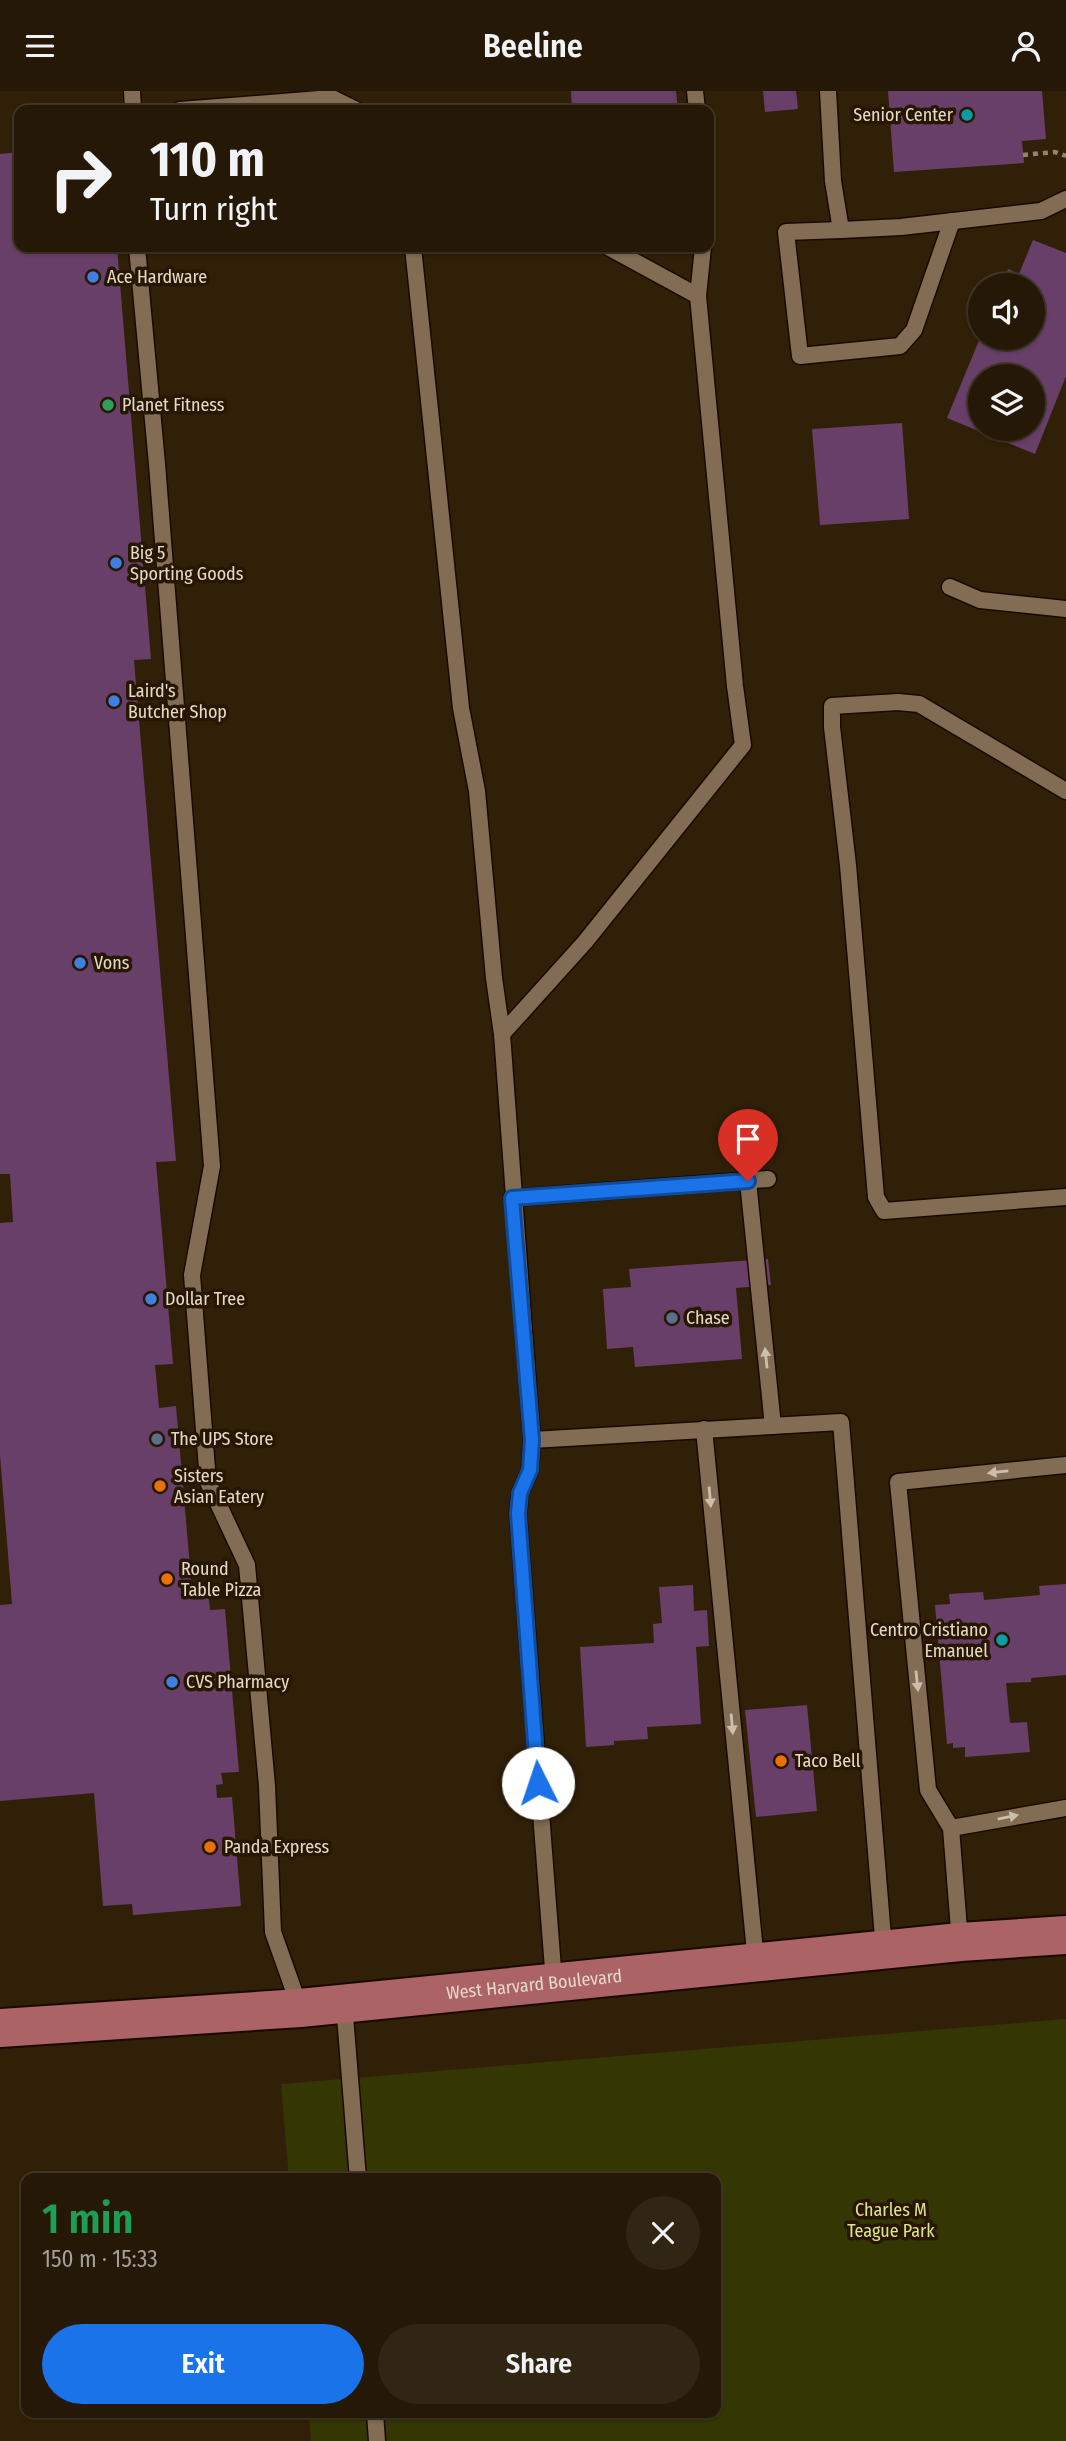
<!DOCTYPE html>
<meta charset="utf-8">
<style>
:root{--surface:#251806;--page:#312514;--text:#f1f3f6;--muted:#a3a09b;--line:#423728;--accent:#1a73e8}
body{margin:0;font-family:"Fira Sans Condensed",sans-serif;background:var(--page);color:var(--text);height:100vh;display:flex;flex-direction:column;font-size:26px;white-space:nowrap}
*{box-sizing:border-box;margin:0}
p{font-size:23px;color:var(--muted)}
.icon{flex:none;width:38px;height:38px;fill:none;stroke:currentColor;stroke-width:2;stroke-linecap:round;stroke-linejoin:round}
.map{position:relative;flex:1;overflow:hidden}
.panel{position:absolute;left:21px;top:2082px;width:700px;height:245px;display:flex;flex-direction:column;background:var(--surface);border-radius:14px;box-shadow:0 2px 5px #0004,0 0 0 2px var(--line)}
.panel>*{flex:none}
.hud{position:absolute;left:14px;top:14px;width:700px;height:147px;border-radius:14px;box-shadow:0 2px 5px #0004,0 0 0 2px var(--line);background:#251806;color:var(--text);overflow:hidden}
.controls{position:absolute;left:968px;top:182px;display:grid;gap:14px}
.controls a{display:grid;place-items:center;width:77px;height:77px;border-radius:50%;background:var(--surface);box-shadow:0 2px 5px #0004,0 0 0 2px var(--line);font-size:35px}
.pin{position:absolute;display:grid;place-items:center;width:60px;height:60px;color:#fff;margin:-72px -30px;border-radius:50% 50% 50% 0;rotate:-45deg;box-shadow:0 0 7px #0007}
.pin .icon{rotate:45deg}
.me{position:absolute;width:77px;margin:-38px;rotate:356deg;stroke-linejoin:round;filter:drop-shadow(0 0 5px #0008)}
.turn{display:flex;align-items:center;gap:24px;height:147px;padding:0 21px;font-size:32px}
.turn .icon{width:91px;height:91px;stroke-width:2.5}
.turn b{display:block;font-size:49px;line-height:60px}
.round{display:grid;place-items:center;flex:none;width:74px;height:74px;border-radius:37px;background:var(--page)}
.summary{display:flex;align-items:center;justify-content:space-between;height:119px;padding:0 21px}
h1{font-size:42px;font-weight:600;line-height:52px;color:#1e9e55}
.button{display:flex;gap:14px;margin-top:auto;padding:14px 21px}
.button a{flex:1;height:80px;border-radius:42px;background:var(--accent);color:#fff;font-size:28px;font-weight:600;line-height:80px;text-align:center}
.button a+a{background:var(--page);color:var(--text)}
header{display:flex;justify-content:space-between;align-items:center;height:91px;padding:0 21px;background:var(--surface);font-size:32px;font-weight:600}
.map>svg:first-child{display:block}
.green{fill:#343604}
.building{fill:#683f69;fill-rule:evenodd}
.lines{fill:none;stroke-linecap:round;stroke-linejoin:round}
.service-casing{stroke:#190900;stroke-width:19}
.primary-casing{stroke:#190900;stroke-width:42}
.path{stroke:#938572;stroke-width:4.5;stroke-dasharray:5 5;stroke-linecap:butt}
.service{stroke:#826d54;stroke-width:16}
.primary{stroke:#ab6365;stroke-width:38}
.oneway{fill:#ccbead}
.route-casing{stroke:#114b97;stroke-width:18}
.route{stroke:#1a73e8;stroke-width:12}
.culture-dot{fill:#0f9aa8;stroke:#271701;stroke-width:2.5}
.shop-dot{fill:#3f7fe0;stroke:#271701;stroke-width:2.5}
.leisure-dot{fill:#2e9e5b;stroke:#271701;stroke-width:2.5}
.service-dot{fill:#5c6f8a;stroke:#271701;stroke-width:2.5}
.food-dot{fill:#e8710a;stroke:#271701;stroke-width:2.5}
.labels{text-anchor:middle;stroke-width:7;stroke-linejoin:round;paint-order:stroke}
.poi-label{font-size:18px;fill:#e5d9cb;stroke:#271701;text-anchor:start}
.street-label{font-size:18px;fill:#e5d9cb;stroke:#271701}
.park-label{font-size:18px;fill:#dfe489;stroke:#271701}
</style>
<header><svg class="icon" aria-label="menu" viewBox="0 0 24 24"><path d="M4 6h16M4 12h16M4 18h16"/></svg>Beeline<svg class="icon" aria-label="person" viewBox="0 0 24 24"><circle cx="12" cy="8" r="4"/><path d="M4 21q1-7 8-7t8 7"/></svg></header>
<div class="map">
<svg width="1066" height="2350" viewBox="0 0 1066 2350">
<rect width="100%" height="100%" fill="#312008"/>
<polygon class="green" points="1066,1928 1066,2350 311,2350 309,2322 716,2322 716,2088 289,2088 281,1993"/>
<g class="building">
<polygon points="571,0 676,0 678,19 572,19"/>
<polygon points="763,0 796,0 798,18 765,21"/>
<polygon points="888,0 1042,0 1046,48 1022,50 1024,72 894,81"/>
<polygon points="19,61 19,156 117,156 151,568 134,569 176,1070 156,1071 173,1273 155,1274 159,1317 176,1315 192,1499 208,1498 210,1519 225,1518 239,1681 221,1682 223,1693 216,1694 217,1707 232,1706 241,1815 133,1824 132,1813 103,1815 94,1702 0,1710 0,1514 12,1513 0,1364 0,1132 13,1131 10,1083 0,1083 0,63"/>
<path d="M1033,149L1066,162V285L1035,363L947,327L980,247H1032V194H1001L1008,178L1019,183ZM980,285H1032V338H980Z"/>
<polygon points="902,332 909,428 820,434 812,338"/>
<polygon points="768,1168 771,1194 736,1197 742,1268 635,1276 633,1256 607,1258 603,1198 631,1196 629,1178"/>
<polygon points="1066,1493 1066,1584 1031,1587 1031,1591 1006,1592 1010,1632 1027,1631 1030,1661 965,1666 965,1656 953,1657 953,1652 947,1653 935,1514 950,1513 949,1503 983,1501 984,1509 1040,1504 1039,1495"/>
<polygon points="693,1494 694,1520 707,1519 709,1555 696,1556 701,1633 647,1636 648,1648 614,1650 614,1654 586,1656 580,1556 654,1552 653,1533 662,1532 659,1496"/>
<polygon points="807,1614 817,1720 756,1726 745,1619"/>
</g>
<g class="lines">
<g class="service-casing">
<g id="service">
<polyline points="132,0 133,19"/>
<polyline points="695,0 697,19"/>
<polyline points="828,0 833,90 841,139 901,136 1041,120 1066,108"/>
<polyline points="180,19 332,7 356,19"/>
<polyline points="841,139 786,141 800,265 900,255 914,239 952,130"/>
<polyline points="137,156 157,373 212,1075 192,1184 208,1391 247,1474 267,1695 273,1841 300,1917"/>
<polyline points="413,156 461,617 477,700 494,887 502,943 532,1349 530,1379 520,1402 518,1423 554,1891"/>
<polyline points="698,205 703,156"/>
<polyline points="950,496 980,509 1066,518"/>
<polyline points="1066,700 919,613 898,611 832,615 832,636 848,774 876,1106 884,1120 1066,1106"/>
<polyline points="502,943 585,851 743,654 735,595 698,205 608,156"/>
<polyline points="748,1090 773,1335"/>
<polyline points="512,1107 768,1088"/>
<polyline points="704,1338 756,1871"/>
<polyline points="532,1349 841,1331 884,1859"/>
<polyline points="951,1737 1066,1717"/>
<polyline points="960,1851 951,1737 928,1699 898,1391 1066,1374"/>
<polyline points="344,1912 358,2088"/>
<polyline points="375,2322 377,2350"/>
</g>
</g>
<g class="primary-casing">
<g id="primary">
<path id="s1" d="M0,1937L300,1917L960,1851L1066,1844"/>
</g>
</g>
<polyline class="path" points="1023,64 1055,61 1066,65"/>
<use href="#service" class="service"/>
<use href="#primary" class="primary"/>
</g>
<defs><path id="oneway-solid" d="M-6-.8H1V-3.2L6.5 0L1 3.2V.8H-6Z" transform="scale(1.75)"/></defs>
<g class="oneway">
<use href="#oneway-solid" transform="translate(766 1267) rotate(-96)"/>
<use href="#oneway-solid" transform="translate(998 1381) rotate(174)"/>
<use href="#oneway-solid" transform="translate(710 1406) rotate(85)"/>
<use href="#oneway-solid" transform="translate(917 1590) rotate(84)"/>
<use href="#oneway-solid" transform="translate(732 1633) rotate(85)"/>
<use href="#oneway-solid" transform="translate(1008 1726) rotate(-11)"/>
</g>
<g class="lines">
<g class="route-casing">
<polyline id="route" points="538,1692 518,1423 520,1402 530,1379 532,1349 512,1107 748,1090"/>
</g>
<use href="#route" class="route"/>
</g>
<g class="culture-dot">
<circle cx="967" cy="24" r="7"/>
<circle cx="1002" cy="1549" r="7"/>
</g>
<g class="shop-dot">
<circle cx="93" cy="186" r="7"/>
<circle cx="116" cy="472" r="7"/>
<circle cx="114" cy="610" r="7"/>
<circle cx="80" cy="872" r="7"/>
<circle cx="151" cy="1208" r="7"/>
<circle cx="172" cy="1591" r="7"/>
</g>
<circle class="leisure-dot" cx="108" cy="314" r="7"/>
<g class="service-dot">
<circle cx="672" cy="1227" r="7"/>
<circle cx="157" cy="1348" r="7"/>
</g>
<g class="food-dot">
<circle cx="160" cy="1395" r="7"/>
<circle cx="167" cy="1488" r="7"/>
<circle cx="781" cy="1670" r="7"/>
<circle cx="210" cy="1756" r="7"/>
</g>
<g class="labels">
<g class="poi-label">
<text x="953" y="30" text-anchor="end">Senior Center</text>
<text x="107" y="192">Ace Hardware</text>
<text x="122" y="320">Planet Fitness</text>
<text x="130" y="468">Big 5<tspan x="130" dy="21">Sporting Goods</tspan></text>
<text x="128" y="606">Laird's<tspan x="128" dy="21">Butcher Shop</tspan></text>
<text x="94" y="878">Vons</text>
<text x="165" y="1214">Dollar Tree</text>
<text x="686" y="1233">Chase</text>
<text x="171" y="1354">The UPS Store</text>
<text x="174" y="1391">Sisters<tspan x="174" dy="21">Asian Eatery</tspan></text>
<text x="181" y="1484">Round<tspan x="181" dy="21">Table Pizza</tspan></text>
<text x="988" y="1545" text-anchor="end">Centro Cristiano<tspan x="988" dy="21">Emanuel</tspan></text>
<text x="186" y="1597">CVS Pharmacy</text>
<text x="795" y="1676">Taco Bell</text>
<text x="224" y="1762">Panda Express</text>
</g>
<g class="street-label">
<text dy="6" stroke="none"><textPath href="#s1" startOffset="536">West Harvard Boulevard</textPath></text>
</g>
<g class="park-label">
<text x="891" y="2125">Charles M<tspan x="891" dy="21">Teague Park</tspan></text>
</g>
</g>
</svg>
<div class="controls">
<a><svg class="icon" aria-label="sound" viewBox="0 0 24 24"><path d="M4 9h4l5-4v14l-5-4H4zM17 9q2 3 0 6"/></svg></a>
<a><svg class="icon" aria-label="layers" viewBox="0 0 24 24"><path d="M12 4l9 5-9 5-9-5zM3 14l9 5 9-5"/></svg></a>
</div>
<div class="pin" style="left:748px;top:1090px;background:#d93025"><svg class="icon" aria-label="arrive" viewBox="0 0 24 24"><path d="M6 21V4h12l-3 4 3 4H6"/></svg></div>
<svg class="me" style="left:538px;top:1692px" viewBox="-20 -20 40 40"><circle r="19" fill="#fff"/><path d="M0-13L10 11 0 6-10 11z" fill="#1a73e8"/></svg>
<div class="hud">
<div class="turn"><svg class="icon" aria-label="right" viewBox="0 0 24 24"><path d="M7 20v-9h11M14 6l5 5-5 5"/></svg><div><b>110 m</b>Turn right</div></div>
</div>
<section class="panel">
<div class="summary"><div><h1>1 min</h1><p>150 m · 15:33</p></div><a class="round"><svg class="icon" aria-label="close" viewBox="0 0 24 24"><path d="M6 6l12 12M18 6L6 18"/></svg></a></div>
<div class="button"><a>Exit</a><a>Share</a></div>
</section>
</div>
